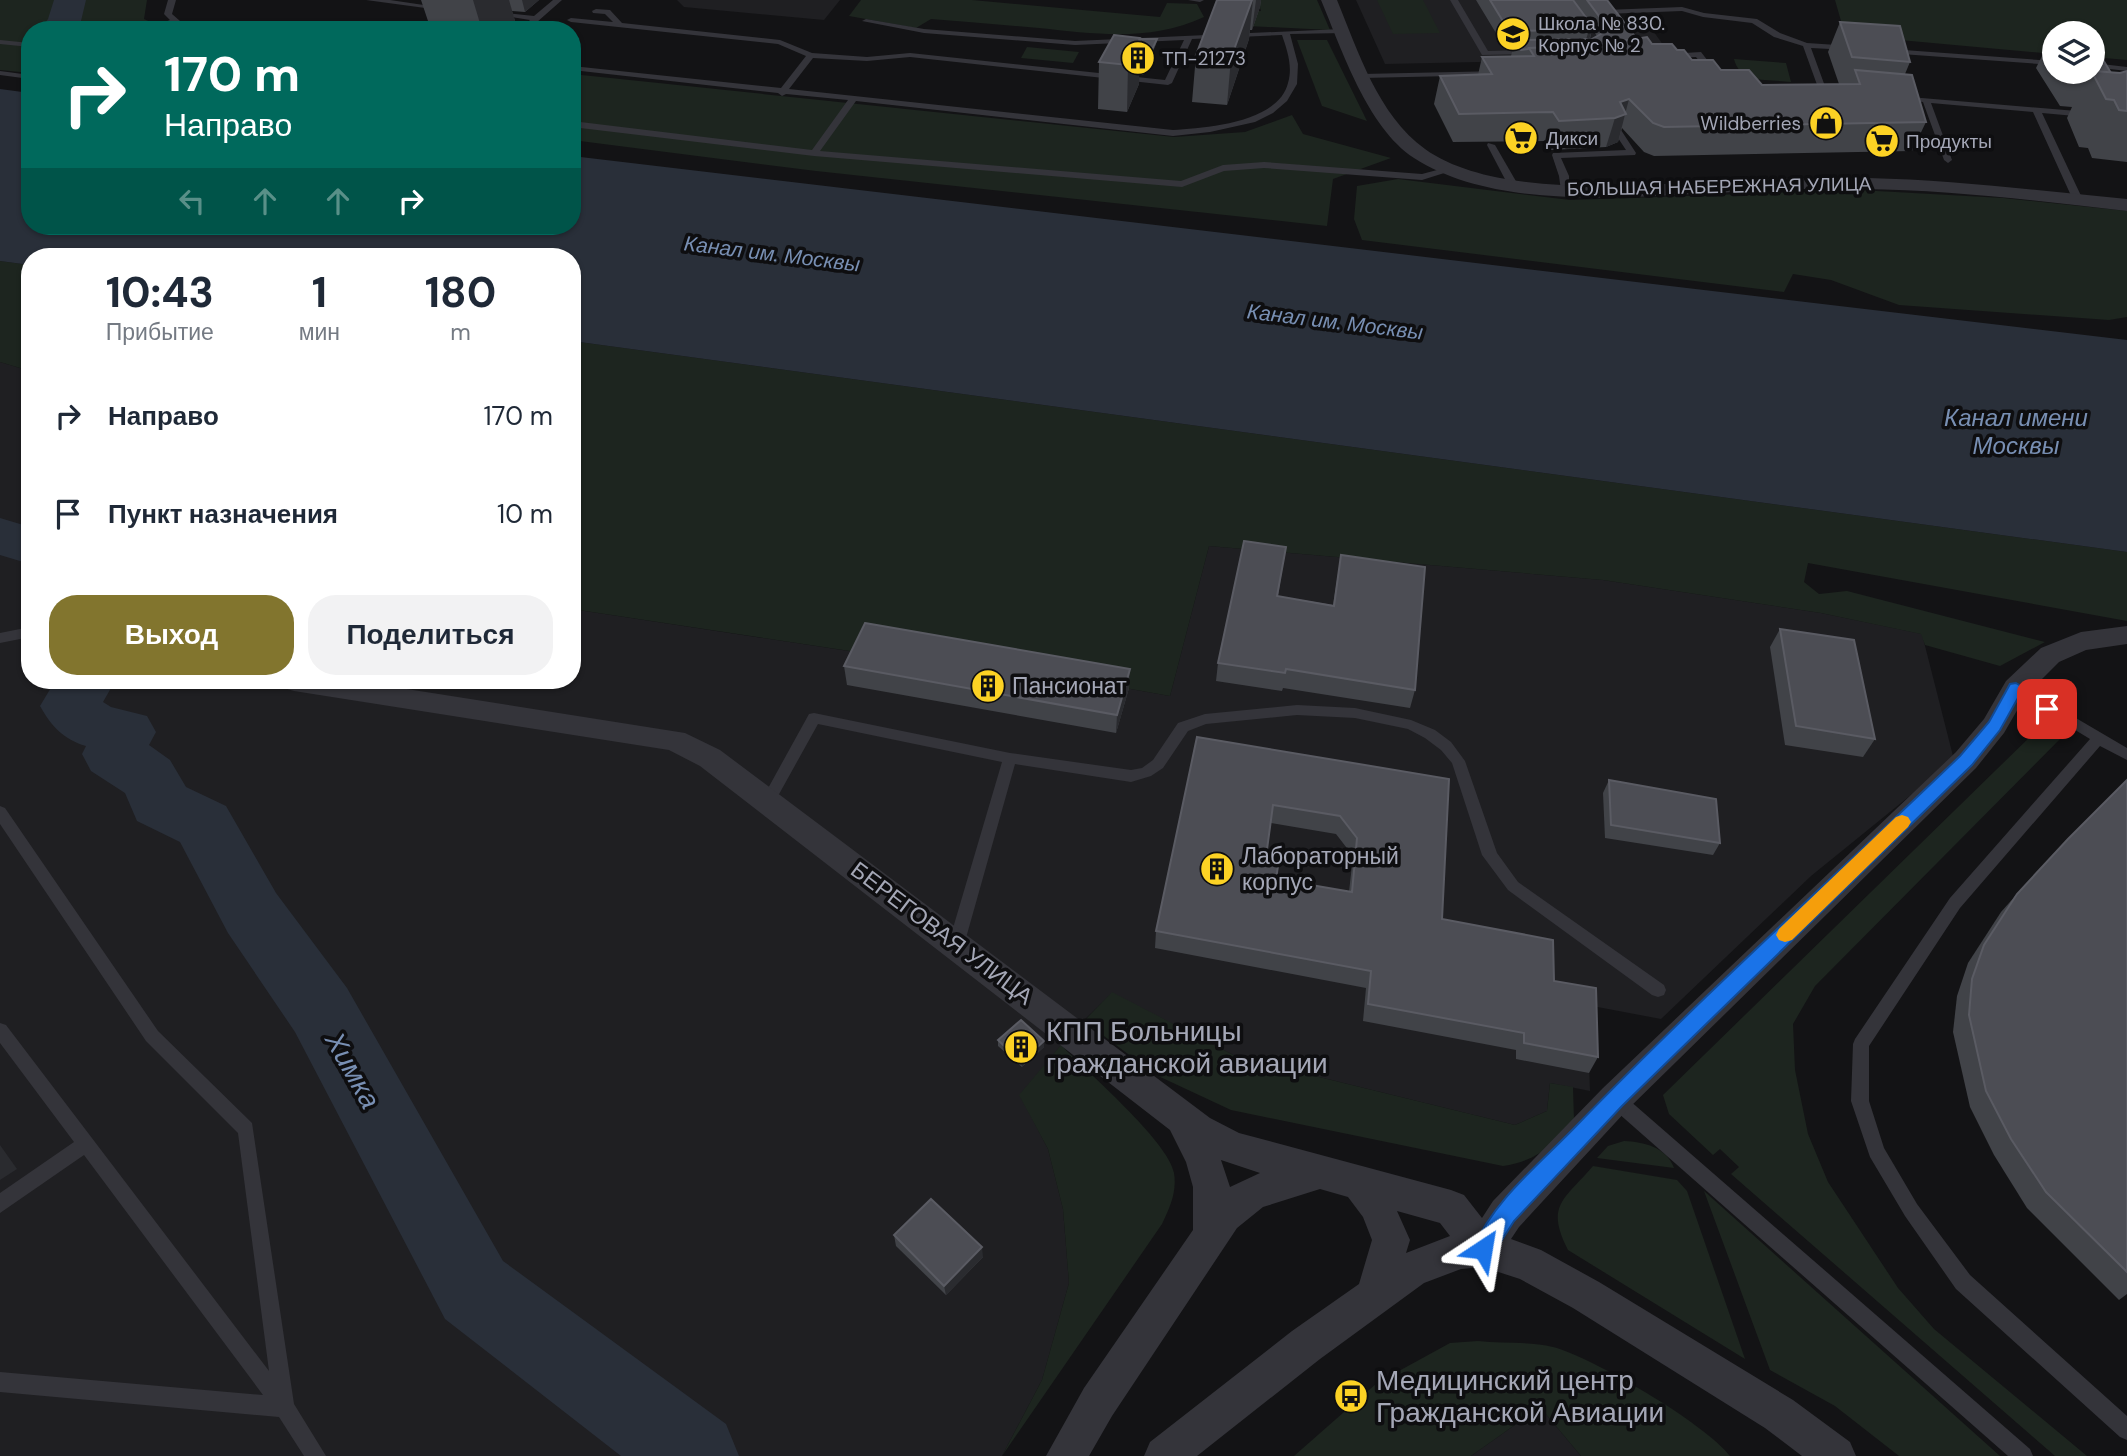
<!DOCTYPE html>
<html lang="ru">
<meta charset="utf-8">
<style>
:root{--surface:#fff;--page:#f2f2f3;--text:#1f2937;--muted:#747a83;--accent:#82752e}
body{margin:0;font-family:"DM Sans",sans-serif;background:var(--page);color:var(--text);height:100vh;display:flex;flex-direction:column;font-size:26px;white-space:nowrap}
*{box-sizing:border-box;margin:0}
p{font-size:23px;color:var(--muted)}
.icon{flex:none;width:38px;height:38px;fill:none;stroke:currentColor;stroke-width:2;stroke-linecap:round;stroke-linejoin:round}
.map{position:relative;flex:1;overflow:hidden}
.side{position:absolute;left:21px;top:248px;width:560px;height:441px;display:flex;flex-direction:column;background:var(--surface);border-radius:28px;box-shadow:0 2px 5px #0004}
.side>*{flex:none}
.hud{position:absolute;left:21px;top:21px;width:560px;height:214px;border-radius:28px;box-shadow:0 2px 5px #0004;background:#00695c;color:#fff;overflow:hidden}
.controls{position:absolute;left:2042px;top:21px;display:grid;gap:14px}
.controls a{display:grid;place-items:center;width:63px;height:63px;border-radius:50%;background:var(--surface);box-shadow:0 2px 5px #0004;font-size:35px}
.pin{position:absolute;display:grid;place-items:center;width:60px;height:60px;color:#fff;margin:-30px;border-radius:14px;box-shadow:0 4px 10px #0006}
.me{position:absolute;width:77px;margin:-38px;rotate:33deg;stroke-linejoin:round;filter:drop-shadow(0 0 5px #0008)}
.turn{display:flex;align-items:center;gap:24px;height:147px;padding:0 28px;font-size:32px}
.turn .icon{width:91px;height:91px;stroke-width:2.5}
.turn b{display:block;font-size:49px;line-height:60px}
.lanes{display:flex;align-items:center;height:66px;padding:0 28px;background:#0003;justify-content:center;gap:35px;direction:ltr}
.lanes .off{opacity:.35}
.eta{display:flex;justify-content:space-evenly;align-items:center;height:119px;text-align:center}
.eta b{font-size:42px;font-weight:700;line-height:49px}
.action{display:flex;gap:14px;margin-top:auto;padding:14px 28px}
.action a{flex:1;height:80px;border-radius:28px;background:var(--accent);color:#fff;font-size:28px;font-weight:700;line-height:80px;text-align:center}
.action a+a{background:var(--page);color:var(--text)}
ul{padding:0;list-style:none}
li{display:flex;align-items:center;gap:21px;height:98px;padding:0 28px}
li div{flex:1}
li b{display:block;font-size:26px}
li em{font-style:normal}
.map>svg:first-child{display:block}
.built{fill:#1f1f22}
.green{fill:#1d251f}
.water{fill:#292f39}
.lines{fill:none;stroke-linecap:round;stroke-linejoin:round}
.river{fill:#292f39;fill-rule:evenodd}
.lane{fill:#34343a;fill-rule:evenodd}
.street{fill:#34343a;fill-rule:evenodd}
.wall{fill:#414348;fill-rule:evenodd}
.shaded-wall{fill:#2a2b2f}
.building{fill:#4c4d54;stroke:#5a5b63;stroke-width:2;fill-rule:evenodd}
.route{fill:#1a73e8;stroke:#114b97;stroke-width:2}
.slow{fill:#f59e0b}
.labels{text-anchor:middle;stroke-width:7;stroke-linejoin:round;paint-order:stroke}
.far-poi-label{font-size:19px;fill:#a4a7b6;stroke:#0e0e10;text-anchor:start}
.far-street-label{font-size:19px;fill:#a4a7b6;stroke:#0e0e10}
.far-water-label{font-size:21px;font-style:italic;fill:#788fb3;stroke:#0e0e10}
.poi-label{font-size:23px;fill:#a4a7b6;stroke:#0e0e10;text-anchor:start}
.street-label{font-size:23px;fill:#a4a7b6;stroke:#0e0e10}
.water-label{font-size:24px;font-style:italic;fill:#788fb3;stroke:#0e0e10}
.near-poi-label{font-size:28px;fill:#a4a7b6;stroke:#0e0e10;text-anchor:start}
.near-water-label{font-size:28px;font-style:italic;fill:#788fb3;stroke:#0e0e10}
</style>
<div class="map">
<svg width="2127" height="1456" viewBox="0 0 2127 1456">
<rect width="100%" height="100%" fill="#131315"/>
<g class="built">
<polygon points="677,0 840,0 824,20 684,7"/>
<polygon points="1356,0 1574,0 1592,22 1646,21 1664,46 1580,60 1385,64"/>
<polygon points="0,362 30,371 30,681 572,681 572,609 862,653 868,642 1170,696 1209,546 1603,580 1821,613 1922,634 1954,760 1811,876 1661,1019 1587,1005 1590,1091 1550,1083 1547,1111 1515,1125 1237,1057 1112,993 1072,1032 1020,1095 1048,1149 1063,1209 1069,1283 1042,1380 1002,1456 0,1456"/>
<polygon points="1540,1407 1581,1456 1471,1456"/>
</g>
<g class="green">
<polygon points="0,0 147,0 144,19 168,30 30,30 30,73 0,70"/>
<path d="M861,0H972L1160,17L1167,3L1197,4L1204,17C1150,42 1096,34 1039,28C1003,25 967,22 931,19L916,28L849,16Z"/>
<polygon points="1258,0 1317,0 1330,30 1248,26 1226,12 1261,11"/>
<polygon points="1377,0 1423,0 1440,33 1393,34"/>
<polygon points="1835,0 2127,0 2127,60 2093,57 2093,33 2054,33 2054,54 1845,35"/>
<polygon points="1297,40 1327,40 1367,121 1322,106"/>
<polygon points="1027,47 1079,52 1073,63 1021,58"/>
<path d="M1734,59L1786,63L1791,82C1768,79 1740,84 1734,59Z"/>
<polygon points="572,74 1174,137 1245,132 1292,115 1303,134 1391,158 1333,179 1327,226 816,171 572,140"/>
<polygon points="1398,179 1570,200 1859,190 2003,198 2127,211 2127,317 2109,320 1899,305 1831,280 1793,274 1784,292 1362,240 1354,219 1357,186"/>
<polygon points="0,261 30,265 30,371 0,362"/>
<polygon points="572,341 2127,552 2127,621 1808,563 1804,582 1819,594 1847,591 2045,642 2000,666 1925,645 1921,634 1821,613 1603,580 1209,546 1170,696 868,642 863,653 572,609"/>
<polygon points="2038,729 2067,732 1815,986 1793,1024 1795,1070 1808,1134 1828,1182 1898,1288 1934,1329 2087,1456 2055,1456 1731,1174 1739,1167 1720,1149 1713,1155 1669,1114 1663,1095"/>
<path d="M1112,992L1237,1057L1515,1125L1547,1111L1550,1083L1573,1087L1574,1121C1553,1146 1536,1161 1503,1166L1231,1110L1156,1075L1084,1021Z"/>
<path d="M1061,1045C1086,1071 1169,1142 1174,1173C1177,1192 1170,1207 1162,1224L1002,1456L1042,1380L1069,1283L1063,1209L1048,1149L1019,1095Z"/>
<path d="M1624,1141C1644,1142 1666,1147 1674,1168L1597,1158L1608,1146Z"/>
<path d="M1593,1166L1677,1180L1687,1191L1745,1359L1568,1250C1545,1205 1564,1200 1593,1166Z"/>
<polygon points="1704,1191 2000,1456 1899,1456 1835,1406 1770,1370"/>
<path d="M1478,1341C1502,1344 1530,1341 1553,1347C1592,1357 1706,1424 1730,1456H1581L1540,1407L1471,1456H1294L1377,1383L1450,1343Z"/>
</g>
<polygon class="water" points="0,89 30,93 30,226 572,226 572,156 2127,340 2127,552 572,341 572,257 30,257 30,265 0,261"/>
<g class="lines">
<g class="river">
<polygon points="54,0 86,0 81,21 75,30 40,30 48,19"/>
<polygon points="0,518 30,527 30,564 0,555"/>
<path d="M55,681H115L103,702L111,707L147,716L156,732L149,745L170,760L186,787L226,806L276,893L347,988L503,1261L726,1424L739,1456H621L445,1319L295,1032L228,933L180,842L137,821L125,793L91,771L82,754L86,746C63,739 52,727 40,706Z"/>
</g>
<g class="lane">
<polygon points="168,0 176,0 172,14 180,21 237,30 213,30 174,24 157,30 145,30 170,20 164,14"/>
<polygon points="366,0 390,0 444,8 440,10"/>
<polygon points="553,0 562,0 528,30 519,30 530,20 491,14 495,12 534,16"/>
<polygon points="1188,0 1204,0 1200,2"/>
<polygon points="1450,0 1458,0 1488,51 1530,50 1534,52 1530,54 1482,55"/>
<polygon points="1682,7 1704,13 1757,19 1780,33 1807,43 1852,46 1853,48 1849,50 1811,48 1826,89 1839,92 1835,95 1820,93 1803,46 1774,37 1752,23 1703,17 1682,11 1605,14 1601,12 1605,10"/>
<path d="M596,9L610,10L622,23L780,40L812,53L867,57L910,53L1165,80L1184,40L1075,45L924,33L862,21L866,19L924,29L1075,41L1341,29L1345,31L1344,33L1290,34L1298,64L1297,84L1287,101L1273,113L1255,122L1210,132L1173,136L856,101L820,151L1181,181L1223,165L1264,162L1422,174L1452,166L1457,169L1422,180L1264,168L1224,171L1182,187L814,156L572,127V121L812,150L848,100L786,94L782,96L778,93L572,70V66L781,88L806,56L778,44L571,22L567,20L571,18L613,22L605,14L593,13L592,11ZM1282,35C1287,50 1293,66 1288,83C1278,123 1206,128 1173,130L789,89L813,58L867,61L910,57L1168,85L1172,83L1192,39Z"/>
<polygon points="0,40 30,43 30,47 0,44"/>
<polygon points="1890,49 2054,61 2054,65 1887,53 1887,49"/>
<polygon points="1701,52 1718,74 1717,76 1711,76 1696,57 1667,58 1663,56 1667,54"/>
<polygon points="2093,63 2127,67 2127,71 2093,67"/>
<polygon points="0,71 30,75 30,79 0,75"/>
<polygon points="1501,71 1502,73 1498,75 1362,78 1358,76 1362,74"/>
<polygon points="1898,96 2089,112 2089,116 2086,117 2042,113 2083,200 2078,203 2073,200 2033,112 1931,103 1952,160 1948,163 1944,160 1923,102 1898,100"/>
<polygon points="1615,130 1621,130 1636,153 1635,155 1561,158 1569,176 1569,189 1561,191 1559,176 1552,155 1553,153 1626,150 1614,132"/>
<polygon points="1488,143 1495,145 1517,183 1515,185 1507,183 1487,145"/>
<polygon points="30,627 30,637 0,643 0,633"/>
<polygon points="2016,683 2127,748 2127,760 2100,746 1960,908 1869,1046 1869,1101 1884,1148 1917,1204 1970,1275 2127,1416 2127,1440 2120,1437 1956,1289 1905,1216 1870,1157 1851,1101 1853,1044 1855,1039 1950,898 2090,739 2011,691 2009,688"/>
<polygon points="1297,705 1355,708 1411,720 1435,730 1451,742 1465,761 1497,853 1518,882 1664,985 1666,990 1664,995 1658,997 1652,995 1508,890 1482,855 1452,763 1441,750 1425,738 1408,729 1355,718 1297,715 1206,724 1188,731 1163,768 1151,776 1131,782 1015,764 964,945 962,950 956,952 950,950 948,945 1002,762 818,724 773,805 763,805 761,801 809,714 814,713 1010,753 1131,770 1142,768 1153,760 1178,723 1205,714"/>
<polygon points="0,806 5,808 158,1031 252,1123 294,1404 326,1456 304,1456 279,1417 0,1392 0,1372 263,1395 84,1155 0,1213 0,1193 74,1142 0,1043 0,1023 6,1025 269,1371 238,1133 146,1041 0,824"/>
<polygon points="1615,1091 1621,1093 2030,1449 2033,1456 2008,1456 1609,1105 1606,1099 1609,1093"/>
</g>
<g class="street">
<path d="M1321,0H1337C1358,51 1378,115 1425,149C1495,199 1637,185 1720,181C1770,179 1819,177 1868,178C1955,180 2041,191 2127,199V211C2039,201 1951,190 1863,189C1814,188 1764,190 1715,193C1623,197 1495,210 1414,158C1367,127 1342,50 1321,0Z"/>
<path d="M2127,626V644L2086,650L2059,662L2026,695L2004,733L1976,768L1627,1110L1519,1227L1511,1239L1541,1250L1599,1282L1793,1400L1850,1442L1856,1456H1802L1765,1428L1573,1308L1520,1279L1483,1267L1461,1269L1424,1283L1320,1359L1197,1456H1144L1150,1442L1292,1331L1359,1284L1372,1240L1363,1217L1348,1197L1320,1189L1263,1207L1237,1228L1112,1416L1089,1456H1046L1084,1388L1193,1230V1187L1186,1162L1170,1130L700,766L669,750L294,691L284,688L280,681H356L685,733L720,750L1210,1118L1239,1133L1451,1190L1464,1195L1482,1218L1493,1201L1603,1088L1956,752L1984,719L2006,681L2041,648L2081,632ZM1221,1160L1260,1173L1230,1187ZM1397,1211L1440,1223L1450,1236L1406,1253L1410,1240Z"/>
</g>
</g>
<g class="wall">
<polygon points="421,0 539,0 525,12 512,11 515,21 504,30 431,30"/>
<polygon points="1217,0 1261,0 1260,7 1252,30 1250,30 1249,39 1227,105 1192,102 1196,55"/>
<path d="M1476,0H1607L1637,39L1677,50L1692,60L1762,85L1839,84L1828,52L1840,22L1910,62L1905,74L1926,122L1912,151L1654,156L1644,152L1622,128L1618,142L1606,147L1551,150L1546,141L1453,142L1434,104L1440,76L1478,75L1482,57L1511,56L1513,48H1505ZM1592,29L1597,36L1590,39Z"/>
<polygon points="2051,38 2054,38 2054,72 2093,72 2120,73 2127,71 2127,162 2092,158 2088,148 2079,147 2067,118 2072,107 2060,106 2036,68"/>
<polygon points="1140,39 1157,39 1156,44 1143,75 1139,75 1139,84 1127,112 1098,109 1099,62"/>
<polygon points="1341,555 1415,690 1410,708 1283,688 1282,691 1216,681 1218,663 1283,565 1278,596 1333,605"/>
<polygon points="1780,629 1875,739 1863,757 1785,745 1770,647"/>
<polygon points="844,666 1129,688 1116,733 847,685"/>
<path d="M1197,737L1449,779L1442,919L1554,981L1598,1057L1589,1073L1516,1059V1050L1363,1021L1366,988L1155,948L1156,931ZM1271,823L1336,834L1353,856L1349,892L1276,879L1265,864Z"/>
<polygon points="1609,780 1720,843 1713,855 1605,838 1603,793"/>
<polygon points="2127,780 2127,1294 2119,1300 2027,1208 1994,1155 1970,1107 1953,1032 1957,996 1968,963 2001,912 2017,894"/>
<polygon points="998,1040 1044,1047 1022,1067 998,1046"/>
<polygon points="894,1235 983,1257 946,1295 896,1246"/>
</g>
<g class="shaded-wall">
<polygon points="473,0 509,0 515,21 504,30 482,30"/>
<polygon points="522,0 539,0 525,12"/>
<polygon points="1252,0 1253,0 1249,39 1227,105 1231,58"/>
<polygon points="1256,0 1261,0 1260,7 1252,30"/>
<polygon points="1593,27 1588,43 1584,46 1589,30"/>
<polygon points="1140,38 1139,84 1127,112 1128,65"/>
<polygon points="1157,39 1156,44 1143,75 1143,69"/>
<polygon points="1629,99 1618,142 1606,147 1620,102"/>
<polygon points="1130,669 1129,688 1116,733 1117,715"/>
<polygon points="1044,1041 1044,1047 1022,1067 1021,1062"/>
<polygon points="0,1145 17,1169 0,1180"/>
<polygon points="982,1247 983,1257 946,1295 944,1286"/>
</g>
<g class="building">
<polygon points="1217,0 1252,0 1231,58 1196,55"/>
<polygon points="1490,0 1573,0 1593,27 1589,30 1509,31"/>
<polygon points="1587,0 1607,0 1637,39 1590,46 1529,48 1528,49 1521,50 1515,40 1592,39 1606,31 1607,27"/>
<polygon points="1840,22 1900,26 1910,62 1852,57"/>
<polygon points="1114,35 1140,38 1128,65 1099,62"/>
<polygon points="1647,37 1652,44 1672,44 1677,50 1684,50 1692,60 1713,60 1721,70 1749,70 1762,85 1860,84 1855,70 1912,75 1926,122 1664,127 1653,123 1629,99 1620,102 1626,114 1615,118 1559,121 1553,112 1459,114 1440,76 1492,74 1482,57 1534,56 1529,48 1590,46"/>
<polygon points="1140,39 1157,39 1143,69 1139,69"/>
<polygon points="2093,43 2111,73 2093,71"/>
<polygon points="2093,71 2120,73 2127,71 2127,111 2119,110 2114,100 2106,99 2092,72"/>
<polygon points="2073,72 2091,72 2089,77 2076,76"/>
<polygon points="1244,541 1286,547 1277,596 1334,606 1341,555 1425,567 1415,690 1286,669 1285,673 1218,663"/>
<polygon points="865,623 1130,669 1117,715 844,666"/>
<polygon points="1780,629 1854,640 1875,739 1796,726"/>
<path d="M1197,737L1449,779L1442,919L1553,940L1554,981L1596,988L1598,1057L1524,1043V1033L1368,1004L1371,971L1156,931ZM1273,805L1340,816L1357,838L1352,892L1276,879L1278,866L1265,864Z"/>
<polygon points="1609,780 1716,799 1720,843 1611,825"/>
<polygon points="2127,780 2127,1272 2046,1192 2011,1139 1986,1091 1969,1015 1972,979 1984,945 2017,894 2068,839"/>
<polygon points="1021,1020 1044,1041 1021,1062 998,1040"/>
<polygon points="931,1199 982,1247 944,1286 894,1235"/>
</g>
<path class="route" d="M2016,683L2052,705L2055,709L2052,713H2041L2018,698L2000,730L1972,765L1622,1106L1514,1221L1491,1257L1483,1260L1476,1257L1473,1249C1493,1200 1542,1162 1578,1124C1701,997 1833,878 1960,756L1989,722L2010,684Z"/>
<polygon class="slow" points="1902,815 1908,817 1911,822 1908,827 1792,940 1785,942 1779,940 1776,935 1779,929 1896,817"/>
<defs>
<g id="school-disc" transform="scale(1.75)"><circle r="9.5" fill="#fcd224" stroke="#0e0e10"/><path d="M0-5L7-2L0 1L-7-2ZM-4 1L0 2.5L4 1V4Q0 6-4 4Z" fill="#111"/></g>
<g id="building-disc" transform="scale(1.75)"><circle r="9.5" fill="#fcd224" stroke="#0e0e10"/><path d="M-4-6H4V6H1V3H-1V6H-4ZM-2.5-4.3h1.7v1.8h-1.7ZM.8-4.3h1.7v1.8H.8ZM-2.5-1h1.7V.8h-1.7ZM.8-1h1.7V.8H.8Z" fill="#111"/></g>
<g id="shop-disc" transform="scale(1.75)"><circle r="9.5" fill="#fcd224" stroke="#0e0e10"/><path d="M-5-2.5h2.3a2.7 3.5 0 0 1 5.4 0H5L5.5 6h-11ZM-1.5-2.5h3a1.5 2.3 0 0 0-3 0Z" fill="#111"/></g>
<g id="supermarket-disc" transform="scale(1.75)"><circle r="9.5" fill="#fcd224" stroke="#0e0e10"/><path d="M-6-5.5h2.5l.6 2H6L4.5 2H-2.5L-4.4-4H-6ZM-1.5 3.2a1.3 1.3 0 1 0 .1 0ZM3 3.2a1.3 1.3 0 1 0 .1 0Z" fill="#111"/></g>
<g id="bus-disc" transform="scale(1.75)"><circle r="9.5" fill="#fcd224" stroke="#0e0e10"/><path d="M-5-6H5V4H4V6H2V4H-2V6H-4V4H-5ZM-3.5-4V0h7V-4ZM-3.5 1.2v1.5H-2V1.2ZM2 1.2v1.5H3.5V1.2Z" fill="#111"/></g>
</defs>
<g fill-rule="evenodd">
<use href="#school-disc" x="1513" y="34"/>
<use href="#building-disc" x="1138" y="58"/>
<use href="#shop-disc" x="1826" y="123"/>
<use href="#supermarket-disc" x="1521" y="138"/>
<use href="#supermarket-disc" x="1882" y="141"/>
<use href="#building-disc" x="988" y="686"/>
<use href="#building-disc" x="1217" y="869"/>
<use href="#building-disc" x="1021" y="1047"/>
<use href="#bus-disc" x="1351" y="1396"/>
</g>
<g class="labels">
<g class="far-poi-label">
<text x="1538" y="30">Школа № 830.<tspan x="1538" dy="22">Корпус № 2</tspan></text>
<text x="1162" y="65">ТП-21273</text>
<text x="1801" y="130" text-anchor="end">Wildberries</text>
<text x="1546" y="145">Дикси</text>
<text x="1906" y="148">Продукты</text>
</g>
<g class="far-street-label">
<text transform="translate(1719 186) rotate(-1)" y="7">БОЛЬШАЯ НАБЕРЕЖНАЯ УЛИЦА</text>
</g>
<g class="far-water-label">
<text transform="translate(772 254) rotate(7)" y="7">Канал им. Москвы</text>
<text transform="translate(1335 322) rotate(7)" y="7">Канал им. Москвы</text>
</g>
<g class="poi-label">
<text x="1012" y="694">Пансионат</text>
<text x="1242" y="864">Лабораторный<tspan x="1242" dy="26">корпус</tspan></text>
</g>
<g class="street-label">
<text transform="translate(942 933) rotate(37)" y="8">БЕРЕГОВАЯ УЛИЦА</text>
</g>
<g class="water-label">
<text x="2016" y="426">Канал имени<tspan x="2016" dy="28">Москвы</tspan></text>
</g>
<g class="near-poi-label">
<text x="1046" y="1041">КПП Больницы<tspan x="1046" dy="32">гражданской авиации</tspan></text>
<text x="1376" y="1390">Медицинский центр<tspan x="1376" dy="32">Гражданской Авиации</tspan></text>
</g>
<g class="near-water-label">
<text transform="translate(353 1070) rotate(61)" y="10">Химка</text>
</g>
</g>
</svg>
<div class="controls">
<a><svg class="icon" aria-label="layers" viewBox="0 0 24 24"><path d="M12 4l9 5-9 5-9-5zM3 14l9 5 9-5"/></svg></a>
</div>
<div class="pin" style="left:2047px;top:709px;background:#d93025"><svg class="icon" aria-label="arrive" viewBox="0 0 24 24"><path d="M6 21V4h12l-3 4 3 4H6"/></svg></div>
<svg class="me" style="left:1483px;top:1249px" viewBox="-20 -20 40 40"><path d="M0-17L14 15 0 8-14 15z" fill="#1a73e8" stroke="#fff" stroke-width="4"/></svg>
<div class="hud">
<div class="turn"><svg class="icon" aria-label="right" viewBox="0 0 24 24"><path d="M7 20v-9h11M14 6l5 5-5 5"/></svg><div><b>170 m</b>Направо</div></div>
<div class="lanes"><svg class="icon off" aria-label="left" viewBox="0 0 24 24"><path d="M17 20v-9H6M10 6l-5 5 5 5"/></svg><svg class="icon off" aria-label="ahead" viewBox="0 0 24 24"><path d="M12 20V5M6 11l6-6 6 6"/></svg><svg class="icon off" aria-label="ahead" viewBox="0 0 24 24"><path d="M12 20V5M6 11l6-6 6 6"/></svg><svg class="icon" aria-label="right" viewBox="0 0 24 24"><path d="M7 20v-9h11M14 6l5 5-5 5"/></svg></div>
</div>
<section class="side">
<div class="eta">
<div><b>10:43</b><p>Прибытие</p></div>
<div><b>1</b><p>мин</p></div>
<div><b>180</b><p>m</p></div>
</div>
<ul>
<li><svg class="icon" aria-label="right" viewBox="0 0 24 24"><path d="M7 20v-9h11M14 6l5 5-5 5"/></svg><div><b>Направо</b></div><em>170 m</em></li>
<li><svg class="icon" aria-label="arrive" viewBox="0 0 24 24"><path d="M6 21V4h12l-3 4 3 4H6"/></svg><div><b>Пункт назначения</b></div><em>10 m</em></li>
</ul>
<div class="action"><a>Выход</a><a>Поделиться</a></div>
</section>
</div>
